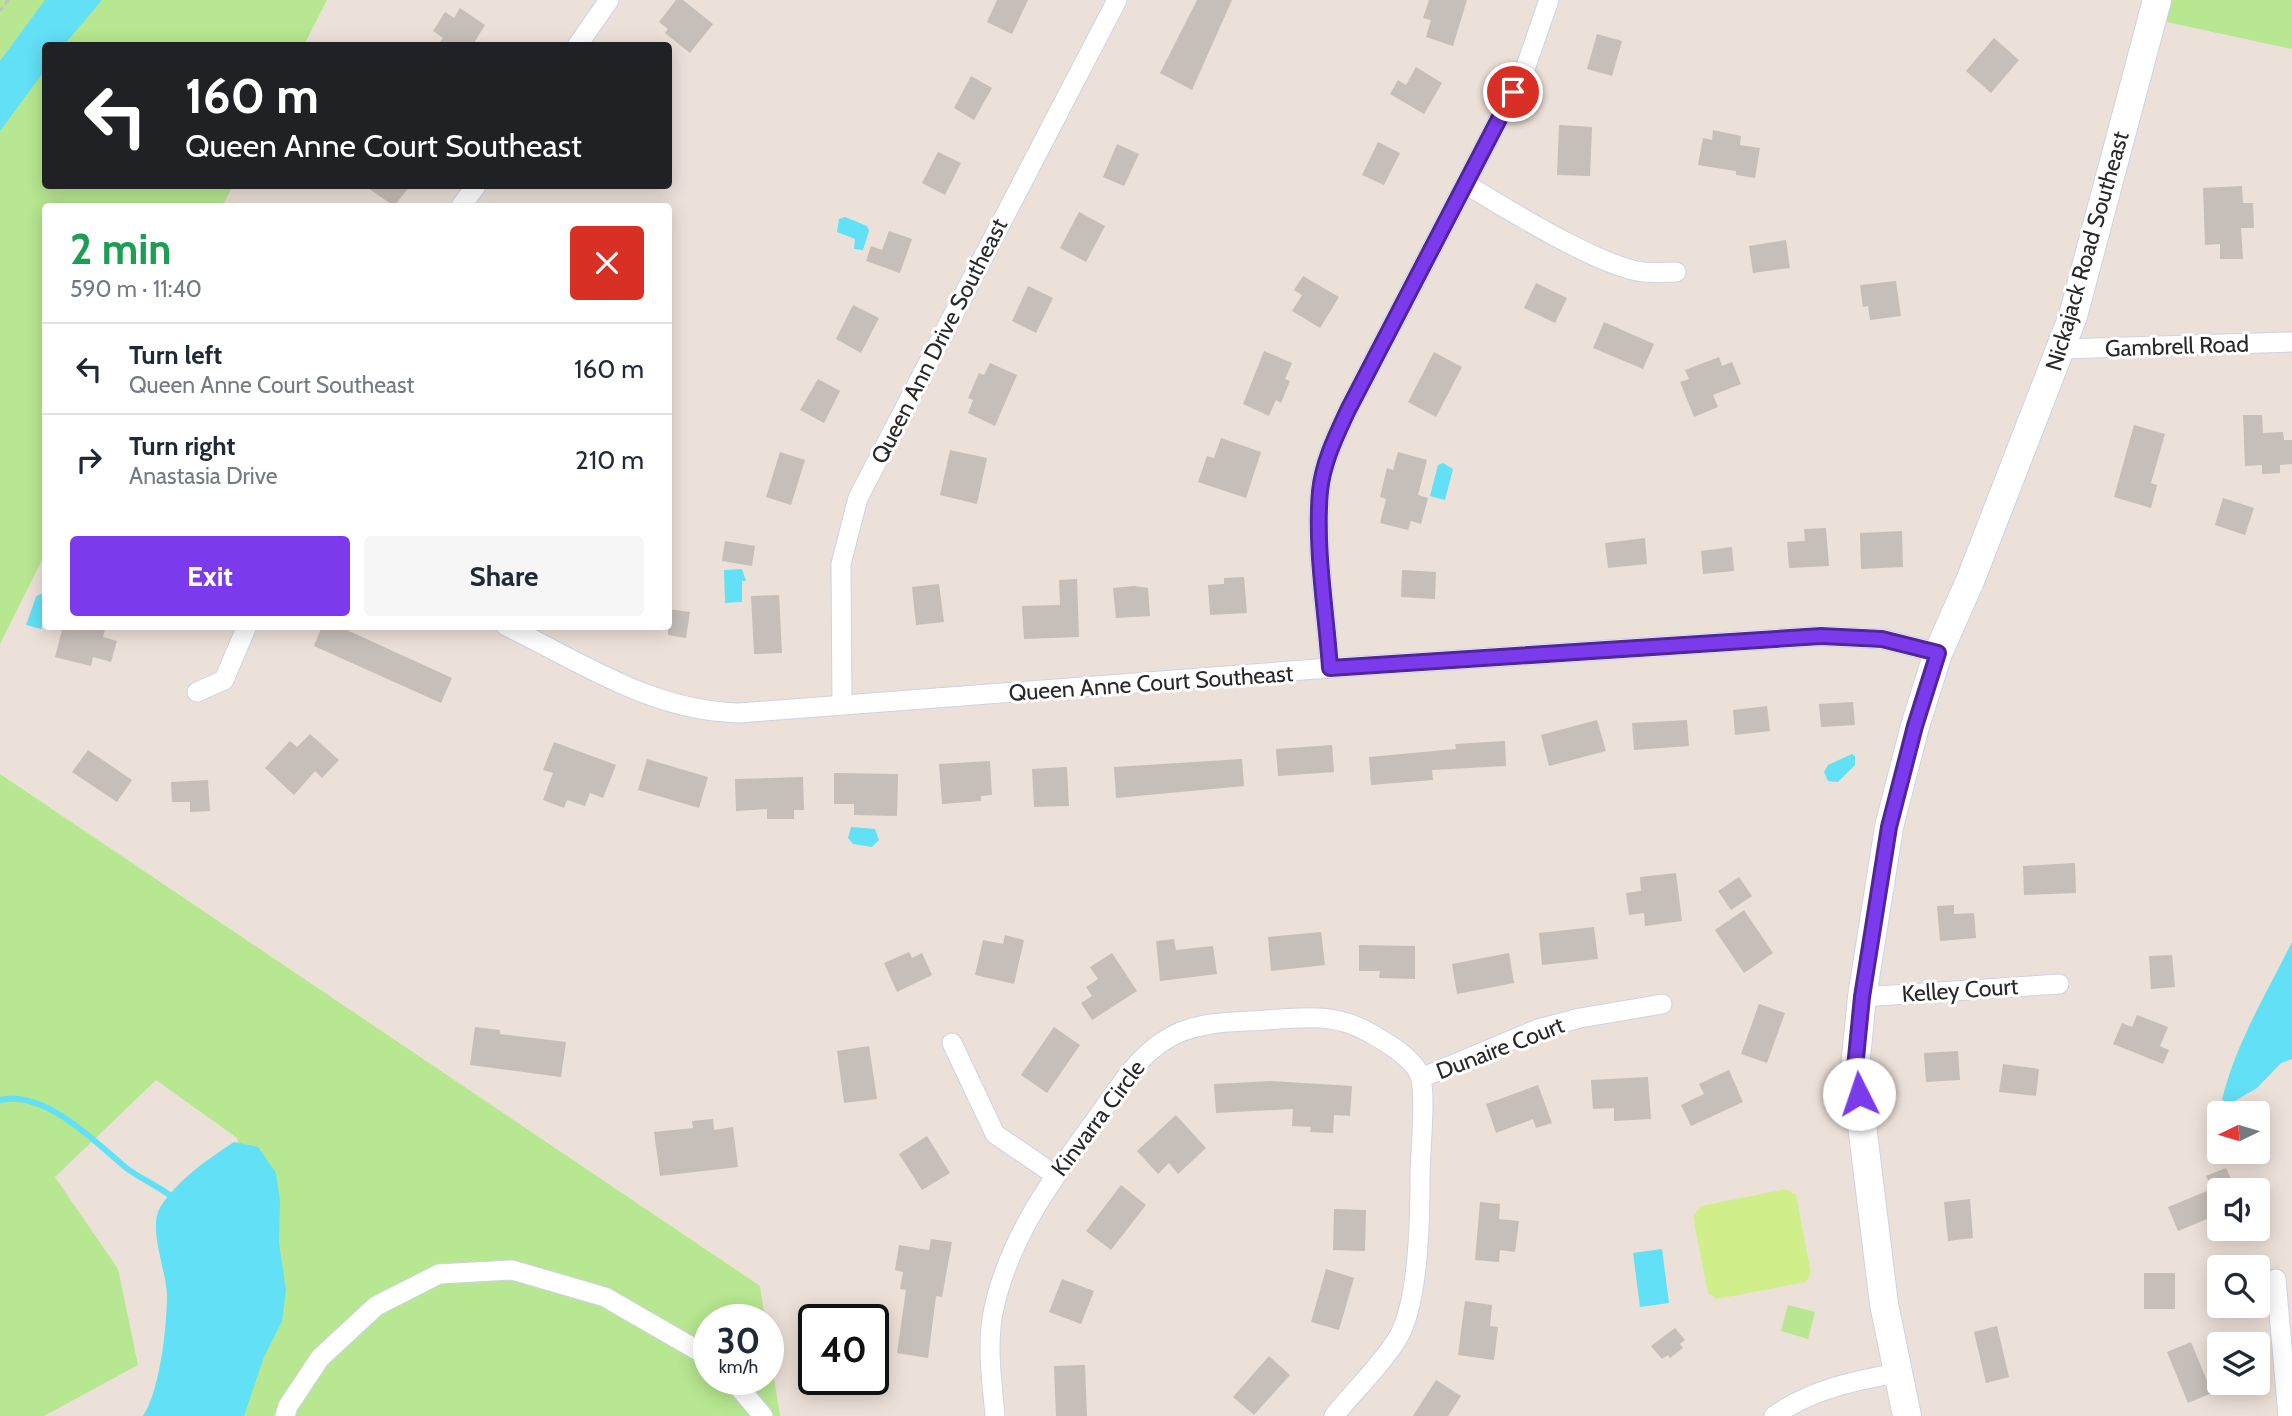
<!DOCTYPE html>
<meta charset="utf-8">
<style>
:root{--surface:#fff;--page:#f6f6f7;--text:#1f2937;--muted:#747a83;--line:#e0e1e3;--accent:#7c3aed}
body{margin:0;font-family:Cabin,sans-serif;background:var(--page);color:var(--text);height:100vh;display:flex;flex-direction:column;font-size:26px;white-space:nowrap}
*{box-sizing:border-box;margin:0}
p{font-size:23px;color:var(--muted)}
.icon{flex:none;width:38px;height:38px;fill:none;stroke:currentColor;stroke-width:2;stroke-linecap:round;stroke-linejoin:round}
.map{position:relative;flex:1;overflow:hidden}
.details{position:absolute;left:42px;top:203px;width:630px;height:427px;display:flex;flex-direction:column;background:var(--surface);border-radius:7px;box-shadow:0 4px 18px #0003}
.details>*{flex:none}
.hud{position:absolute;left:42px;top:42px;width:630px;height:147px;border-radius:7px;box-shadow:0 4px 18px #0003;background:#202124;color:#fff;overflow:hidden}
.needle{width:46px;rotate:265deg}
.buttons{position:absolute;left:2207px;top:1101px;display:grid;gap:14px}
.buttons a{display:grid;place-items:center;width:63px;height:63px;border-radius:7px;background:var(--surface);box-shadow:0 4px 18px #0003;font-size:35px}
.speed{position:absolute;left:693px;top:1304px;display:flex;gap:14px;font-size:35px;font-weight:700;text-align:center}
.speed>*{display:grid;place-content:center;width:91px;height:91px;border-radius:50%;background:var(--surface);box-shadow:0 4px 18px #0003;line-height:1}
.speed small{font-size:18px;font-weight:400}
.speed .limit{border:4px solid #111;border-radius:10px;background:#fff;color:#111}
.pin{position:absolute;display:grid;place-items:center;width:60px;height:60px;color:#fff;margin:-30px;border:4px solid #fff;border-radius:50%;box-shadow:0 2px 7px #0007}
.me{position:absolute;width:77px;margin:-38px;rotate:356deg;stroke-linejoin:round;filter:drop-shadow(0 0 5px #0008)}
.turn{display:flex;align-items:center;gap:24px;height:147px;padding:0 28px;font-size:32px}
.turn .icon{width:91px;height:91px;stroke-width:2.5}
.turn b{display:block;font-size:49px;line-height:60px}
.round{display:grid;place-items:center;flex:none;width:74px;height:74px;border-radius:7px;background:var(--page)}
.overview{display:flex;align-items:center;justify-content:space-between;height:119px;padding:0 28px}
h1{font-size:42px;font-weight:800;line-height:52px;color:#1e9e55}
.button{display:flex;gap:14px;margin-top:auto;padding:14px 28px}
.button a{flex:1;height:80px;border-radius:7px;background:var(--accent);color:#fff;font-size:28px;font-weight:800;line-height:80px;text-align:center}
.button a+a{background:var(--page);color:var(--text)}
ul{padding:0;list-style:none}
li{display:flex;align-items:center;gap:21px;height:91px;padding:0 28px;border-top:2px solid var(--line)}
li div{flex:1}
li b{display:block;font-size:26px}
li em{font-style:normal}
.map>svg:first-child{display:block}
.green{fill:#b7e790}
.pitch{fill:#d0ef8a}
.water{fill:#62e0f6}
.lines{fill:none;stroke-linecap:round;stroke-linejoin:round}
.stream{stroke:#62e0f6;stroke-width:6}
.building{fill:#c6beb8}
.street-casing{stroke:#cdd3e2;stroke-width:21}
.secondary-casing{stroke:#cdd3e2;stroke-width:30}
.path{stroke:#c3c3c3;stroke-width:3.5;stroke-dasharray:5 3.5;stroke-linecap:butt}
.street{stroke:#fff;stroke-width:19}
.secondary{stroke:#fff;stroke-width:28}
.route-casing{stroke:#51269a;stroke-width:18}
.route{stroke:#7c3aed;stroke-width:12}
.labels{text-anchor:middle;stroke-width:6;stroke-linejoin:round;paint-order:stroke}
.street-label{font-size:23px;fill:#282828;stroke:#fff}
</style>
<div class="map">
<svg width="2292" height="1416" viewBox="0 0 2292 1416">
<rect width="100%" height="100%" fill="#ece1d8"/>
<g class="green">
<polygon points="0,0 327,0 304,45 46,46 46,186 233,186 222,206 46,206 45,554 0,644"/>
<polygon points="2157,0 2292,0 2292,49 2153,19"/>
<polygon points="0,774 760,1286 765,1319 709,1320 709,1379 768,1379 768,1340 780,1416 242,1416 272,1286 237,1138 156,1080 55,1177 118,1269 138,1365 44,1416 0,1416"/>
<polygon points="1788,1305 1815,1312 1808,1339 1781,1331"/>
</g>
<polygon class="pitch" points="1786,1189 1796,1195 1811,1273 1806,1282 1717,1299 1708,1293 1693,1217 1701,1206"/>
<g class="water">
<polygon points="45,0 102,0 64,45 46,46 45,70 0,131 0,61"/>
<polygon points="845,217 867,226 869,231 863,250 854,249 855,239 837,232 839,219"/>
<polygon points="1443,463 1453,469 1445,500 1430,496 1438,465"/>
<polygon points="742,569 746,581 742,581 742,602 725,603 724,570"/>
<polygon points="40,594 46,596 45,615 41,629 26,625 36,597"/>
<polygon points="1852,754 1855,756 1855,765 1838,782 1828,781 1824,772 1828,765"/>
<polygon points="851,827 875,829 879,840 872,847 853,844 848,838"/>
<path d="M2292,942V1059L2281,1063L2257,1088L2231,1103L2222,1100C2235,1045 2267,992 2292,942Z"/>
<path d="M234,1142L258,1147L276,1173L280,1201L279,1243L286,1290L282,1321L264,1357L244,1416H143C160,1391 167,1326 167,1295C166,1268 147,1227 161,1206C179,1179 208,1159 234,1142Z"/>
<polygon points="1662,1249 1669,1303 1640,1307 1633,1253"/>
</g>
<g class="lines">
<path class="stream" d="M0,1100C45,1090 93,1140 125,1167C139,1178 156,1185 171,1196"/>
</g>
<g class="building">
<polygon points="676,0 683,0 713,24 690,53 665,33 668,29 659,22"/>
<polygon points="997,0 1028,0 1012,34 987,22"/>
<polygon points="1197,0 1232,0 1192,90 1160,73"/>
<polygon points="1429,0 1467,0 1453,46 1426,37 1431,20 1423,18"/>
<polygon points="460,8 485,25 472,46 437,46 443,38 433,31 445,12 454,18"/>
<polygon points="1597,34 1622,41 1612,76 1587,69"/>
<polygon points="1994,38 2019,60 1991,93 1966,71"/>
<polygon points="1416,67 1442,83 1424,114 1390,94 1398,80 1406,85"/>
<polygon points="971,76 992,88 974,120 954,108"/>
<polygon points="1559,125 1592,127 1590,176 1557,175"/>
<polygon points="1713,130 1741,136 1740,145 1760,148 1755,178 1736,175 1736,171 1698,165 1703,138 1712,140"/>
<polygon points="1378,142 1400,153 1384,185 1362,175"/>
<polygon points="1117,144 1139,154 1124,186 1103,177"/>
<polygon points="938,152 961,163 945,195 922,183"/>
<polygon points="365,186 410,186 394,206"/>
<polygon points="2242,186 2243,203 2253,203 2254,228 2241,228 2243,259 2220,259 2220,244 2205,245 2203,188"/>
<polygon points="1079,212 1105,226 1086,262 1060,248"/>
<polygon points="889,231 912,239 900,273 866,261 871,246 882,250"/>
<polygon points="1786,240 1790,268 1753,273 1749,246"/>
<polygon points="1303,276 1339,297 1320,328 1292,311 1302,295 1294,290"/>
<polygon points="1896,281 1901,316 1870,320 1868,306 1863,307 1860,285"/>
<polygon points="1536,283 1567,298 1555,323 1524,308"/>
<polygon points="1028,286 1053,298 1036,333 1012,321"/>
<polygon points="853,305 879,318 861,353 836,339"/>
<polygon points="1604,322 1654,344 1643,369 1593,348"/>
<polygon points="1264,351 1292,363 1285,379 1290,381 1281,403 1276,400 1269,416 1243,404"/>
<polygon points="1434,352 1462,367 1436,417 1408,402"/>
<polygon points="1719,357 1722,366 1732,362 1741,384 1713,395 1718,407 1694,417 1680,382 1689,379 1685,370"/>
<polygon points="990,363 1017,375 995,426 968,413 973,400 968,398 979,373 984,375"/>
<polygon points="818,379 840,391 824,423 800,410"/>
<polygon points="2243,415 2262,415 2263,433 2283,432 2284,440 2292,440 2292,464 2280,465 2280,473 2262,474 2262,465 2245,466"/>
<polygon points="2134,425 2165,434 2151,483 2157,485 2151,508 2114,497"/>
<polygon points="1221,438 1261,452 1246,498 1198,482 1207,456 1214,458"/>
<polygon points="950,450 987,458 977,504 940,495"/>
<polygon points="780,452 805,460 791,505 766,497"/>
<polygon points="1398,452 1427,460 1418,495 1428,498 1421,524 1411,521 1408,530 1380,523 1386,499 1380,497 1387,468 1393,470"/>
<polygon points="2223,498 2254,508 2245,535 2215,525"/>
<polygon points="1826,528 1829,566 1789,568 1787,542 1805,541 1804,529"/>
<polygon points="1902,531 1903,567 1861,569 1860,533"/>
<polygon points="1645,538 1647,564 1608,568 1605,543"/>
<polygon points="725,541 755,546 752,566 722,561"/>
<polygon points="1732,547 1734,571 1703,574 1701,551"/>
<polygon points="1402,570 1436,572 1435,599 1401,597"/>
<polygon points="1244,577 1247,613 1210,615 1208,585 1224,584 1224,578"/>
<polygon points="1077,579 1079,637 1024,639 1022,606 1060,605 1059,580"/>
<polygon points="939,584 944,622 916,625 912,587"/>
<polygon points="1134,586 1148,588 1150,616 1116,618 1113,588"/>
<polygon points="779,595 782,653 754,654 751,596"/>
<polygon points="668,609 690,612 686,638 668,635"/>
<polygon points="63,626 106,626 103,637 117,641 111,662 93,657 91,666 55,657"/>
<polygon points="322,626 338,626 452,678 441,703 314,646"/>
<polygon points="1853,702 1855,725 1821,727 1819,704"/>
<polygon points="1767,706 1770,731 1735,735 1733,710"/>
<polygon points="1597,720 1606,751 1549,766 1541,735"/>
<polygon points="1687,720 1689,746 1634,750 1632,723"/>
<polygon points="310,734 339,760 322,778 315,771 294,795 265,768 290,741 297,747"/>
<polygon points="1505,741 1506,766 1432,770 1433,780 1371,785 1369,757 1456,749 1455,744"/>
<polygon points="554,742 616,765 603,798 590,793 585,806 567,800 564,808 543,800 553,773 543,770"/>
<polygon points="1332,745 1334,772 1278,776 1276,749"/>
<polygon points="88,750 132,780 117,802 72,772"/>
<polygon points="647,759 708,777 699,808 638,790"/>
<polygon points="1242,759 1244,786 1116,798 1114,767"/>
<polygon points="990,761 992,795 981,796 981,801 942,804 939,764"/>
<polygon points="1067,767 1069,806 1034,807 1032,769"/>
<polygon points="834,773 898,774 897,816 854,815 854,804 834,804"/>
<polygon points="803,777 804,810 794,810 794,819 767,819 767,809 736,811 735,779"/>
<polygon points="208,780 210,811 190,812 190,802 172,802 171,782"/>
<polygon points="2075,863 2076,893 2024,895 2023,866"/>
<polygon points="1676,873 1682,921 1645,926 1644,913 1629,915 1626,893 1641,891 1640,877"/>
<polygon points="1739,877 1752,896 1731,910 1718,891"/>
<polygon points="1954,905 1954,914 1974,913 1976,938 1940,941 1937,906"/>
<polygon points="1744,910 1773,953 1744,973 1715,930"/>
<polygon points="1594,927 1598,959 1542,965 1539,933"/>
<polygon points="1321,932 1325,965 1271,971 1268,937"/>
<polygon points="1005,935 1024,940 1014,984 975,975 983,940 1003,944"/>
<polygon points="1174,939 1176,950 1213,946 1217,974 1160,981 1156,941"/>
<polygon points="1359,945 1415,946 1415,979 1379,978 1380,971 1359,971"/>
<polygon points="909,952 912,958 922,953 932,975 897,992 884,963"/>
<polygon points="1112,953 1137,991 1092,1020 1081,1003 1092,996 1086,987 1098,979 1090,967"/>
<polygon points="1509,953 1514,983 1457,994 1452,964"/>
<polygon points="2172,955 2175,987 2151,989 2149,956"/>
<polygon points="1759,1004 1785,1013 1767,1063 1741,1054"/>
<polygon points="2137,1015 2168,1027 2160,1046 2169,1050 2163,1064 2113,1044 2122,1023 2132,1027"/>
<polygon points="475,1027 500,1030 500,1034 566,1042 561,1077 470,1065"/>
<polygon points="1054,1027 1080,1045 1047,1093 1021,1075"/>
<polygon points="869,1046 877,1099 844,1103 837,1051"/>
<polygon points="1958,1051 1960,1080 1926,1082 1924,1053"/>
<polygon points="2003,1064 2039,1069 2036,1096 1999,1092"/>
<polygon points="1729,1070 1743,1102 1691,1126 1681,1105 1704,1094 1699,1084"/>
<polygon points="1648,1077 1651,1119 1614,1121 1614,1108 1593,1109 1591,1080"/>
<polygon points="1271,1081 1352,1086 1350,1116 1334,1115 1333,1133 1310,1132 1311,1127 1292,1126 1293,1109 1216,1113 1214,1084"/>
<polygon points="1538,1085 1552,1123 1536,1128 1533,1119 1496,1133 1486,1104"/>
<polygon points="1176,1115 1206,1148 1178,1174 1169,1163 1158,1174 1137,1151"/>
<polygon points="713,1119 714,1130 733,1127 738,1167 660,1176 654,1132 693,1128 692,1121"/>
<polygon points="927,1136 950,1173 922,1190 899,1154"/>
<polygon points="2226,1168 2236,1190 2219,1190 2219,1214 2178,1231 2168,1207 2212,1189 2206,1176"/>
<polygon points="1121,1185 1146,1205 1111,1250 1086,1231"/>
<polygon points="1970,1199 1973,1238 1948,1241 1944,1202"/>
<polygon points="1480,1202 1500,1204 1499,1219 1519,1221 1515,1252 1500,1250 1499,1262 1475,1260"/>
<polygon points="1334,1209 1366,1210 1365,1251 1333,1250"/>
<polygon points="931,1239 952,1242 942,1297 936,1296 928,1358 897,1353 906,1290 900,1289 903,1272 895,1270 899,1245 929,1250"/>
<polygon points="1326,1269 1354,1278 1339,1330 1311,1322"/>
<rect x="2144" y="1273" width="31" height="36"/>
<polygon points="1062,1279 1094,1291 1081,1324 1049,1312"/>
<polygon points="1465,1301 1492,1305 1490,1326 1498,1327 1494,1360 1458,1355"/>
<polygon points="1997,1326 2009,1377 1986,1383 1974,1332"/>
<polygon points="1675,1328 1685,1340 1680,1344 1683,1348 1670,1358 1668,1355 1662,1359 1651,1346"/>
<polygon points="2191,1342 2212,1393 2188,1403 2167,1352"/>
<polygon points="1269,1356 1290,1375 1254,1415 1233,1397"/>
<polygon points="1085,1365 1087,1416 1056,1416 1054,1366"/>
<polygon points="1436,1380 1461,1396 1448,1416 1413,1416"/>
</g>
<g class="lines">
<g class="street-casing">
<g id="street">
<polyline points="577,46 609,0"/>
<path d="M1467,185C1507,209 1600,267 1643,272C1654,273 1666,272 1676,272"/>
<polyline points="461,206 476,186"/>
<polyline points="2061,349 2292,342"/>
<path d="M506,626C583,663 651,711 739,713L1330,668L1821,636L1882,639L1938,653"/>
<path d="M1330,668C1326,610 1315,549 1320,491C1323,462 1336,436 1348,410L1525,69L1549,0"/>
<polyline points="197,692 224,680 247,626"/>
<polyline points="842,704 841,564 858,498 1117,0"/>
<polyline points="1862,997 2059,984"/>
<polyline points="952,1043 995,1134 1055,1175"/>
<polyline points="1421,1078 1538,1029 1580,1018 1662,1004"/>
<polyline points="2276,1279 2288,1416"/>
<polyline points="732,1379 763,1416"/>
<polyline points="285,1416 288,1406 320,1358 376,1306 439,1274 512,1270 605,1297 709,1357"/>
<path d="M995,1416C992,1381 986,1343 994,1308C1010,1235 1055,1175 1099,1115C1121,1085 1140,1051 1176,1034C1204,1021 1236,1022 1266,1020C1304,1017 1336,1013 1370,1033C1386,1042 1417,1060 1421,1079C1426,1101 1420,1152 1420,1177C1420,1219 1419,1299 1399,1336C1385,1361 1352,1393 1334,1416"/>
<path d="M1774,1416C1810,1390 1853,1381 1897,1373"/>
</g>
</g>
<g class="secondary-casing">
<polyline id="secondary" points="1907,1416 1884,1304 1855,1068 1862,997 1889,827 1915,726 1938,653 1970,581 2073,316 2157,0"/>
</g>
<polyline class="path" points="0,11 8,0"/>
<use href="#street" class="street"/>
<use href="#secondary" class="secondary"/>
</g>
<g class="lines">
<g class="route-casing">
<path id="route" d="M1513,92L1348,410C1336,436 1323,462 1320,491C1315,549 1326,610 1330,668L1821,636L1882,639L1938,653L1915,726L1889,827L1862,997L1855,1068L1859,1094"/>
</g>
<use href="#route" class="route"/>
</g>
<g class="labels">
<g class="street-label">
<text transform="translate(2087 251) rotate(-74)" y="8">Nickajack Road Southeast</text>
<text transform="translate(939 341) rotate(-63)" y="8">Queen Ann Drive Southeast</text>
<text transform="translate(2177 346) rotate(-2)" y="8">Gambrell Road</text>
<text transform="translate(1151 683) rotate(-4)" y="8">Queen Anne Court Southeast</text>
<text transform="translate(1960 990) rotate(-4)" y="8">Kelley Court</text>
<text transform="translate(1500 1048) rotate(-21)" y="8">Dunaire Court</text>
<text transform="translate(1098 1118) rotate(-53)" y="8">Kinvarra Circle</text>
</g>
</g>
</svg>
<div class="buttons">
<a><svg class="needle" viewBox="-14 -14 28 28"><path d="M0-13l5 13h-10z" fill="#e53935"/><path d="M0 13l5-13h-10z" fill="#747a83"/></svg></a>
<a><svg class="icon" aria-label="sound" viewBox="0 0 24 24"><path d="M4 9h4l5-4v14l-5-4H4zM17 9q2 3 0 6"/></svg></a>
<a><svg class="icon" aria-label="search" viewBox="0 0 24 24"><circle cx="10" cy="10" r="6"/><path d="M15 15l6 6"/></svg></a>
<a><svg class="icon" aria-label="layers" viewBox="0 0 24 24"><path d="M12 4l9 5-9 5-9-5zM3 14l9 5 9-5"/></svg></a>
</div>
<div class="speed"><div>30<small>km/h</small></div><div class="limit">40</div></div>
<div class="pin" style="left:1513px;top:92px;background:#d93025"><svg class="icon" aria-label="arrive" viewBox="0 0 24 24"><path d="M6 21V4h12l-3 4 3 4H6"/></svg></div>
<svg class="me" style="left:1859px;top:1094px" viewBox="-20 -20 40 40"><circle r="19" fill="#fff"/><path d="M0-13L10 11 0 6-10 11z" fill="#7c3aed"/></svg>
<div class="hud">
<div class="turn"><svg class="icon" aria-label="left" viewBox="0 0 24 24"><path d="M17 20v-9H6M10 6l-5 5 5 5"/></svg><div><b>160 m</b>Queen Anne Court Southeast</div></div>
</div>
<section class="details">
<div class="overview"><div><h1>2 min</h1><p>590 m · 11:40</p></div><a class="round" style="background:#d93025;color:#fff"><svg class="icon" aria-label="close" viewBox="0 0 24 24"><path d="M6 6l12 12M18 6L6 18"/></svg></a></div>
<ul>
<li><svg class="icon" aria-label="left" viewBox="0 0 24 24"><path d="M17 20v-9H6M10 6l-5 5 5 5"/></svg><div><b>Turn left</b><p>Queen Anne Court Southeast</p></div><em>160 m</em></li>
<li><svg class="icon" aria-label="right" viewBox="0 0 24 24"><path d="M7 20v-9h11M14 6l5 5-5 5"/></svg><div><b>Turn right</b><p>Anastasia Drive</p></div><em>210 m</em></li>
</ul>
<div class="button"><a>Exit</a><a>Share</a></div>
</section>
</div>
